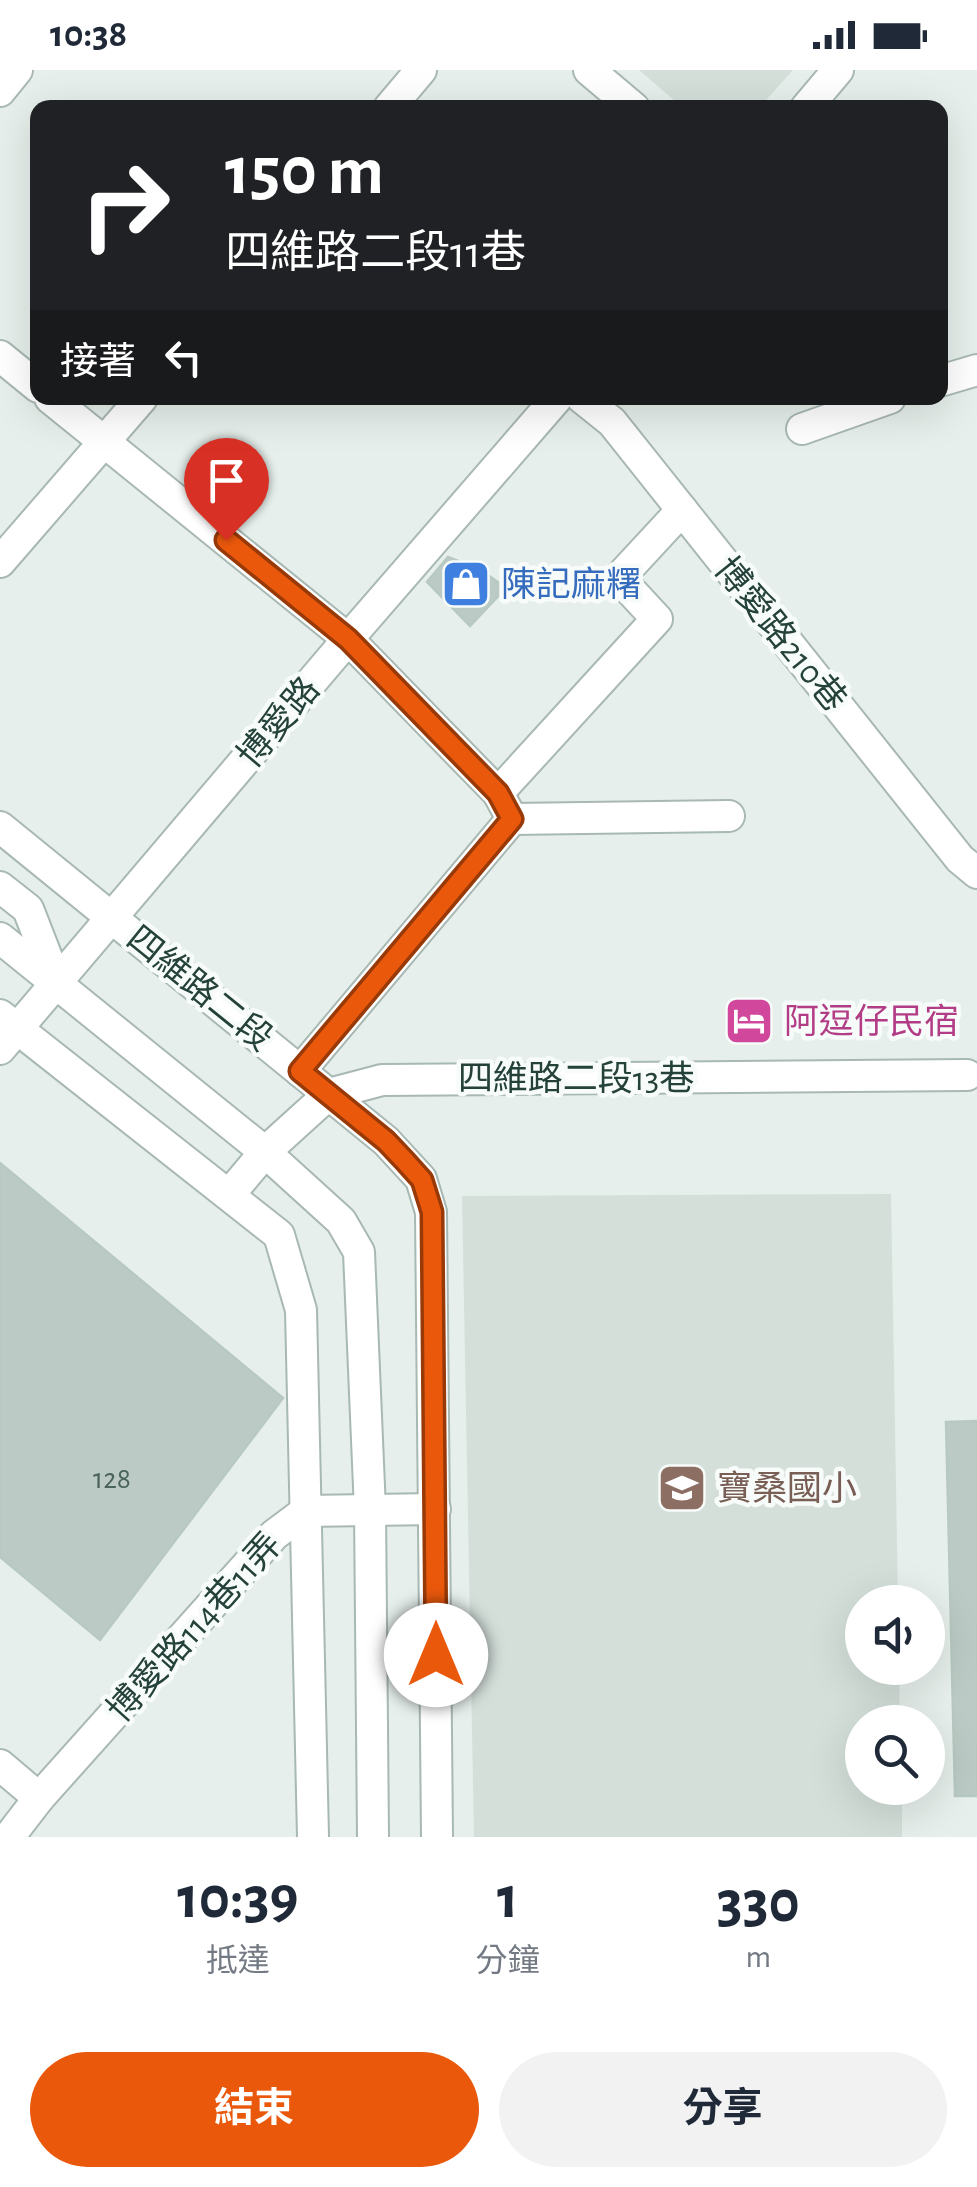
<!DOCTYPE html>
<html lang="zh-TW">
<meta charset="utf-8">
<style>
:root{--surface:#fff;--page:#f2f2f3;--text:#1f2937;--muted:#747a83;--accent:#ea580c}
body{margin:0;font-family:"Alegreya Sans","Noto Sans TC",sans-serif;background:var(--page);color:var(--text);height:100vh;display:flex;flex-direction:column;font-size:38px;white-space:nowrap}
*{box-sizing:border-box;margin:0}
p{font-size:32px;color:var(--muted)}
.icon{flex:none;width:55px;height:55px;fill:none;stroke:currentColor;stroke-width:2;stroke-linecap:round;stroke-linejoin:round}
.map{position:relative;height:1767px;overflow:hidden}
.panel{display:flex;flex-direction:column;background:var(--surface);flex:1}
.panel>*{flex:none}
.top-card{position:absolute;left:30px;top:30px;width:918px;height:305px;border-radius:20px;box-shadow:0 10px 40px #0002;background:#202124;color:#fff;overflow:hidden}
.fabs{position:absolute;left:845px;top:1515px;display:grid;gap:20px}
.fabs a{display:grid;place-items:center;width:100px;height:100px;border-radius:50%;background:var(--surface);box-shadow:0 10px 40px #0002;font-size:50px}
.pin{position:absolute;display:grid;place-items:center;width:85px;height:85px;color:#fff;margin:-102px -42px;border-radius:50% 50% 50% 0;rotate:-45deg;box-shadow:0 0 10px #0007}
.pin .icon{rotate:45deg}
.me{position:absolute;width:110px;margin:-55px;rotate:0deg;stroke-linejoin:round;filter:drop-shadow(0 0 8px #0008)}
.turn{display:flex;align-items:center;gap:35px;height:210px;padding:0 30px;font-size:45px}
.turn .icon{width:130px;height:130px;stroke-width:2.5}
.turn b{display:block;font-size:70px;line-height:85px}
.then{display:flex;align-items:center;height:95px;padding:0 30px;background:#0003;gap:20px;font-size:38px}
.eta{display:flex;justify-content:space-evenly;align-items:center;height:170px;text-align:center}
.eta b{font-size:60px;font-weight:700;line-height:70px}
.action{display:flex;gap:20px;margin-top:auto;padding:20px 30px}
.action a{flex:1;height:115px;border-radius:60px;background:var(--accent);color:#fff;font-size:40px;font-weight:700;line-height:115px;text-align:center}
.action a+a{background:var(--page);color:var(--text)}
.status{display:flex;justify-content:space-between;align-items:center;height:70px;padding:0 50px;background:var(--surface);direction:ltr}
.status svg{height:28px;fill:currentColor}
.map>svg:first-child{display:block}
.built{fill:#d4dfda}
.building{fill:#bbcac4;stroke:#b8c9c2;stroke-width:2.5}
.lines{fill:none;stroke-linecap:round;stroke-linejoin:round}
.minor-casing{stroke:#a8b8b2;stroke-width:34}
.minor{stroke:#fff;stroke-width:30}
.route-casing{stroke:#983908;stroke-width:25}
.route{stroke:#ea580c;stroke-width:18}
.labels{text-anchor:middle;stroke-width:9;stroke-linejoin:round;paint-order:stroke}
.number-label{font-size:30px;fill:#4a645c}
.shop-label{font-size:35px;fill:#366cbe;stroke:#f7fbf9;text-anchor:start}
.street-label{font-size:35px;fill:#24423a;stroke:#f7fbf9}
.hotel-label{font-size:35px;fill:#b23c85;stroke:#f7fbf9;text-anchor:start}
.education-label{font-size:35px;fill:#785e54;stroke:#f7fbf9;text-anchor:start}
</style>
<div class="status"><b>10:38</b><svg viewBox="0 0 49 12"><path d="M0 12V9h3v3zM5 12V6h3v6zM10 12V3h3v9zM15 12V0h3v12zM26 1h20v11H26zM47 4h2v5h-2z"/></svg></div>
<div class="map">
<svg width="977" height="1767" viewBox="0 0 977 1767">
<rect width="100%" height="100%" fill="#e6efeb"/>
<g class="built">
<polygon points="639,0 793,0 760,37 683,38"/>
<polygon points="891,1124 898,1532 862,1532 862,1598 899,1598 900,1652 862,1652 862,1718 902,1718 902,1767 474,1767 462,1126"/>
</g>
<g class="building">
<polygon points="448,487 481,500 506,518 470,556 427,512"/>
<polygon points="0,1093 283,1328 100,1570 0,1487"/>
<polygon points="977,1351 977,1726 955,1726 946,1352"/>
</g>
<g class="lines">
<g class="minor-casing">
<g id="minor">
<polyline points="589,0 634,38"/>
<polyline points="0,21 17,0"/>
<polyline points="389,38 421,0"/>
<polyline points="806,38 838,0"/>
<polyline points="0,286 38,317"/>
<polyline points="940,311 977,300"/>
<polyline points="50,328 348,569 498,723 512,749"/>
<polyline points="582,328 612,352 960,789 977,803"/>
<polyline points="802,359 890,328"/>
<polyline points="0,492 142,328"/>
<polyline points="498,723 657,549 619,508 682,440"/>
<polyline points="0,757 386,1071 421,1109 431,1142 437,1767"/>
<polyline points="0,817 28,839 56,911"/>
<polyline points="0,868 265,1082 341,1151 359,1182 370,1440 373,1767"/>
<polyline points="0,945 279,1165 301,1240 313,1767"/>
<polyline points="0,979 348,569 557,328"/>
<polyline points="300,1001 512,749 729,746"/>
<polyline points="229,1125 265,1082 329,1024 382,1010 967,1005"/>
<polyline points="0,1695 39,1728"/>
<polyline points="9,1767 39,1728 274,1465 306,1441 435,1439"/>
</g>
</g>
<use href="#minor" class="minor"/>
</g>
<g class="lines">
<g class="route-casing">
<polyline id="route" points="226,470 348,569 498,723 512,749 300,1001 386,1071 404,1090 422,1110 432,1142 436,1585"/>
</g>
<use href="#route" class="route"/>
</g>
<defs>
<g id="shop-square" transform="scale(2.5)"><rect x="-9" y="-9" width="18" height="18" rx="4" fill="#3f7fe0" stroke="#f7fbf9"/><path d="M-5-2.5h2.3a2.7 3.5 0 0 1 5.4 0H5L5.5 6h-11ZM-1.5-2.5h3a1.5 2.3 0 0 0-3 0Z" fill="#fff"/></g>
<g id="hotel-square" transform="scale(2.5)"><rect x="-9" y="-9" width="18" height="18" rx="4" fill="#d1479c" stroke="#f7fbf9"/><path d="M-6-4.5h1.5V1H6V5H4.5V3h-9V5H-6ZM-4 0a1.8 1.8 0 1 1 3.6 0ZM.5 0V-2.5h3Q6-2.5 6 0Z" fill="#fff"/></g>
<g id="school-square" transform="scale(2.5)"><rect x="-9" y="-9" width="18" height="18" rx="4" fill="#8d6e63" stroke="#f7fbf9"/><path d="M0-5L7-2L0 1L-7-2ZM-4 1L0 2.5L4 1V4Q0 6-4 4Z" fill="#fff"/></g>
</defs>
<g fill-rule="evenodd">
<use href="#shop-square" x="466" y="514"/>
<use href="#hotel-square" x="749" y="951"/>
<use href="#school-square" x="682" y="1418"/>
</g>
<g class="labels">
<g class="number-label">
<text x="112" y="1418">128</text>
</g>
<g class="shop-label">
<text x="501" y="526">陳記麻糬</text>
</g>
<g class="street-label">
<text transform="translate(781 564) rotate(51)" y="12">博愛路210巷</text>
<text transform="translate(278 652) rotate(-50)" y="12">博愛路</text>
<text transform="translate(200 918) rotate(39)" y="12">四維路二段</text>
<text x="576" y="1020">四維路二段13巷</text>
<text transform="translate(194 1557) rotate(-48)" y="12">博愛路114巷11弄</text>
</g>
<g class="hotel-label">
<text x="784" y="963">阿逗仔民宿</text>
</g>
<g class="education-label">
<text x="717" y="1430">寶桑國小</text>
</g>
</g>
</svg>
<div class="fabs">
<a><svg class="icon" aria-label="sound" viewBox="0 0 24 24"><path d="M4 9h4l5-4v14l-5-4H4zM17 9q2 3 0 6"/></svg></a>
<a><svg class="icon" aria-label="search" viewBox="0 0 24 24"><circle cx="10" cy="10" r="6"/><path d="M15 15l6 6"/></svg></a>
</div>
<div class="pin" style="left:226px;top:470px;background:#d93025"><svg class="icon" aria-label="arrive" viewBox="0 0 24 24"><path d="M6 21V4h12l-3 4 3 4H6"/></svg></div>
<svg class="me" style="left:436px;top:1585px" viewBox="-20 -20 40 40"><circle r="19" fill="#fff"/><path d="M0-13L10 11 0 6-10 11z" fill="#ea580c"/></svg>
<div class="top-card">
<div class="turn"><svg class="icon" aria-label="right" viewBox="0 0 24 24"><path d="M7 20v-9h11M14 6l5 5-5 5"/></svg><div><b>150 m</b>四維路二段11巷</div></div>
<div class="then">接著<svg class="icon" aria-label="left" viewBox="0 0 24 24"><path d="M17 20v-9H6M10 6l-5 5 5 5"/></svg></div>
</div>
</div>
<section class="panel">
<div class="eta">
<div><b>10:39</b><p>抵達</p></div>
<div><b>1</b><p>分鐘</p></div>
<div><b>330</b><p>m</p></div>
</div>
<div class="action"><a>結束</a><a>分享</a></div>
</section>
